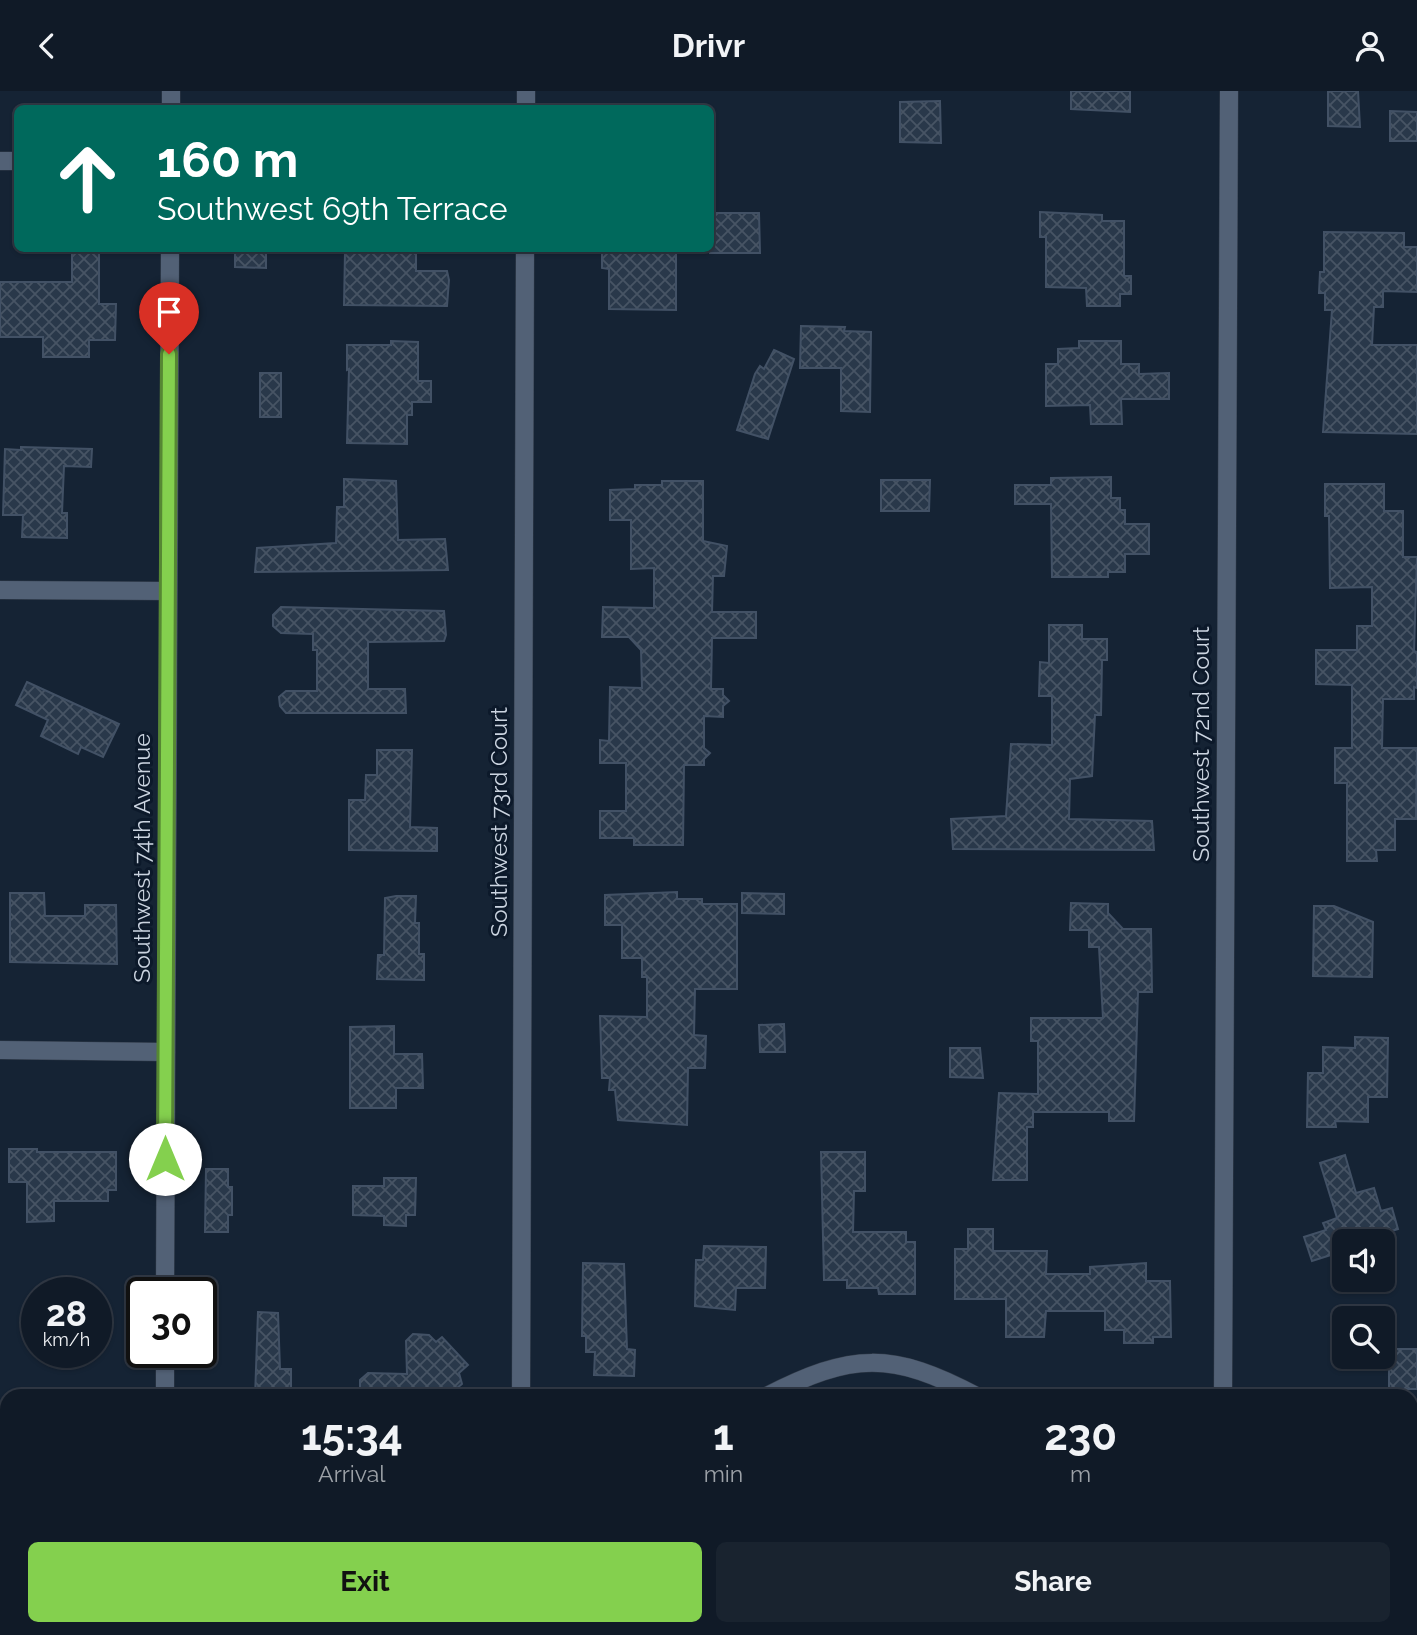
<!DOCTYPE html>
<style>
:root{--surface:#101a27;--page:#19232f;--text:#f1f3f6;--muted:#9ca1a7;--line:#303844;--accent:#84d04e}
body{margin:0;font-family:Raleway,sans-serif;background:var(--page);color:var(--text);height:100vh;display:flex;flex-direction:column;font-size:26px;white-space:nowrap}
*{box-sizing:border-box;margin:0}
p{font-size:23px;color:var(--muted)}
.icon{flex:none;width:38px;height:38px;fill:none;stroke:currentColor;stroke-width:2;stroke-linecap:round;stroke-linejoin:round}
.map{position:relative;flex:1;overflow:hidden}
.sheet{position:absolute;left:0px;top:1298px;width:1418px;height:247px;display:flex;flex-direction:column;background:var(--surface);border-radius:21px 21px 0 0;box-shadow:0 2px 5px #0004,0 0 0 2px var(--line)}
.sheet>*{flex:none}
.top-card{position:absolute;left:14px;top:14px;width:700px;height:147px;border-radius:10px;box-shadow:0 2px 5px #0004,0 0 0 2px var(--line);background:#00695c;color:#fff;overflow:hidden}
.tools{position:absolute;left:1332px;top:1138px;display:grid;gap:14px}
.tools a{display:grid;place-items:center;width:63px;height:63px;border-radius:10px;background:var(--surface);box-shadow:0 2px 5px #0004,0 0 0 2px var(--line);font-size:35px}
.speed{position:absolute;left:21px;top:1186px;display:flex;gap:14px;font-size:35px;font-weight:700;text-align:center}
.speed>*{display:grid;place-content:center;width:91px;height:91px;border-radius:50%;background:var(--surface);box-shadow:0 2px 5px #0004,0 0 0 2px var(--line);line-height:1}
.speed small{font-size:18px;font-weight:400}
.speed .limit{border:4px solid #111;border-radius:10px;background:#fff;color:#111}
.pin{position:absolute;display:grid;place-items:center;width:60px;height:60px;color:#fff;margin:-72px -30px;border-radius:50% 50% 50% 0;rotate:-45deg;box-shadow:0 0 7px #0007}
.pin .icon{rotate:45deg}
.me{position:absolute;width:77px;margin:-38px;rotate:0deg;stroke-linejoin:round;filter:drop-shadow(0 0 5px #0008)}
.turn{display:flex;align-items:center;gap:24px;height:147px;padding:0 28px;font-size:32px}
.turn .icon{width:91px;height:91px;stroke-width:2.5}
.turn b{display:block;font-size:49px;line-height:60px}
.eta{display:flex;justify-content:space-evenly;align-items:center;height:119px;text-align:center}
.eta b{font-size:42px;font-weight:700;line-height:49px}
.primary-button{display:flex;gap:14px;margin-top:auto;padding:14px 28px}
.primary-button a{flex:1;height:80px;border-radius:10px;background:var(--accent);color:#111;font-size:28px;font-weight:700;line-height:80px;text-align:center}
.primary-button a+a{background:var(--page);color:var(--text)}
header{display:flex;justify-content:space-between;align-items:center;height:91px;padding:0 28px;background:var(--surface);font-size:32px;font-weight:700}
.map>svg:first-child{display:block}
.building{fill:url(#building-cross-hatch);stroke:#425165;stroke-width:2}
.lines{fill:none;stroke-linecap:round;stroke-linejoin:round}
.minor-casing{stroke:#323c4a;stroke-width:19}
.secondary-casing{stroke:#323c4a;stroke-width:19}
.minor{stroke:#526176;stroke-width:18}
.secondary{stroke:#526176;stroke-width:18}
.route-casing{stroke:#568733;stroke-width:18}
.route{stroke:#84d04e;stroke-width:12}
.labels{text-anchor:middle;stroke-width:6;stroke-linejoin:round;paint-order:stroke}
.street-label{font-size:23px;fill:#cbd4e0;stroke:#0c192a}
</style>
<header><svg class="icon" aria-label="back" viewBox="0 0 24 24"><path d="M15 5l-7 7 7 7"/></svg>Drivr<svg class="icon" aria-label="person" viewBox="0 0 24 24"><circle cx="12" cy="8" r="4"/><path d="M4 21q1-7 8-7t8 7"/></svg></header>
<div class="map">
<svg width="1417" height="1544" viewBox="0 0 1417 1544">
<defs>
<pattern id="building-cross-hatch" width="8" height="8" patternUnits="userSpaceOnUse" patternTransform="scale(1.75)"><rect width="8" height="8" fill="#29384a"/><path d="M0 0l8 8M0 8l8-8" fill="none" stroke="#475464"/></pattern>
</defs>
<rect width="100%" height="100%" fill="#152334"/>
<g class="building">
<polygon points="1071,0 1130,0 1130,21 1071,18"/>
<polygon points="1328,0 1358,0 1360,36 1328,35"/>
<polygon points="940,10 941,52 900,51 900,11"/>
<polygon points="1390,20 1417,21 1417,50 1390,50"/>
<polygon points="1040,121 1102,124 1102,130 1124,130 1124,185 1131,185 1131,203 1120,203 1120,215 1087,215 1086,197 1046,196 1046,146 1040,146"/>
<polygon points="710,122 759,122 760,162 710,162"/>
<polygon points="1324,141 1404,142 1404,156 1417,156 1417,201 1383,200 1383,216 1374,216 1372,254 1417,254 1417,343 1323,341 1332,219 1325,219 1325,202 1319,202 1320,181 1324,181"/>
<polygon points="72,158 99,158 99,213 116,213 115,249 89,249 89,266 43,266 43,246 0,246 0,191 72,191"/>
<polygon points="235,158 266,158 266,177 235,176"/>
<polygon points="361,158 416,158 416,180 447,180 449,189 447,215 344,214 345,161 361,161"/>
<polygon points="602,158 676,158 676,219 609,218 609,178 602,177"/>
<polygon points="801,235 845,236 844,240 871,241 870,321 841,320 841,277 800,277"/>
<polygon points="391,250 418,251 418,290 431,290 431,311 412,311 412,324 407,324 407,353 347,352 349,278 347,279 347,254 391,254"/>
<polygon points="1079,250 1121,250 1121,273 1139,273 1139,283 1169,282 1169,308 1121,308 1122,333 1091,333 1090,314 1046,315 1046,273 1058,273 1058,258 1079,257"/>
<polygon points="774,259 794,268 768,348 737,339 755,283 760,275 764,278"/>
<rect x="260" y="282" width="21" height="44"/>
<polygon points="21,356 92,358 91,376 64,375 62,422 67,422 67,447 22,446 23,424 3,424 5,358 21,359"/>
<polygon points="1111,386 1111,407 1120,407 1120,419 1125,419 1125,433 1149,433 1149,463 1125,463 1125,481 1108,481 1108,486 1052,486 1051,413 1015,413 1015,394 1051,394 1051,387"/>
<polygon points="344,388 396,390 398,449 445,448 448,479 255,481 257,457 336,452 337,416 344,416"/>
<polygon points="881,389 930,389 929,420 881,420"/>
<polygon points="662,390 703,390 703,450 727,455 724,485 713,485 712,521 756,521 756,547 712,547 711,598 723,598 723,604 729,610 723,615 723,626 704,625 704,657 710,662 704,668 704,674 684,674 683,754 634,754 634,747 600,747 600,720 626,720 626,672 600,672 600,649 609,650 610,596 642,597 641,559 629,546 602,546 603,516 654,517 654,477 631,478 631,429 610,429 610,399 635,398 635,394 662,394"/>
<polygon points="1325,393 1384,393 1384,420 1403,420 1403,466 1417,466 1414,560 1417,561 1417,597 1414,596 1414,608 1383,608 1382,657 1417,657 1416,728 1395,728 1395,759 1376,759 1377,770 1347,770 1347,692 1335,692 1335,657 1352,657 1352,594 1316,593 1316,559 1357,559 1357,535 1372,535 1372,496 1330,497 1329,425 1325,425"/>
<polygon points="281,516 444,520 446,544 444,550 368,551 368,598 405,598 406,622 286,622 280,615 279,606 286,600 317,600 317,559 313,559 313,543 281,542 273,535 273,524"/>
<polygon points="1049,534 1082,534 1082,548 1107,548 1107,569 1102,569 1101,624 1095,624 1092,685 1070,688 1069,728 1152,730 1154,759 953,758 951,728 1006,725 1011,653 1052,654 1052,605 1039,605 1040,571 1049,572"/>
<polygon points="27,591 119,633 103,666 81,656 78,663 41,645 48,629 16,614"/>
<polygon points="377,659 412,659 410,736 437,737 437,760 349,759 349,709 365,709 366,684 377,684"/>
<polygon points="677,801 677,808 702,808 702,813 737,813 737,898 695,898 694,944 706,945 705,977 688,977 687,1034 618,1029 615,999 609,999 610,987 602,987 600,925 647,926 647,886 642,886 642,867 622,867 622,834 605,834 605,804"/>
<polygon points="10,802 44,802 45,825 85,825 85,814 116,814 117,873 10,871"/>
<polygon points="742,802 784,803 784,823 742,822"/>
<polygon points="396,805 416,805 415,832 419,832 419,863 424,863 424,889 377,888 378,864 384,864 385,807"/>
<polygon points="1071,812 1108,813 1108,822 1123,838 1151,838 1152,901 1138,901 1134,1030 1109,1030 1109,1021 1033,1021 1033,1036 1027,1036 1027,1089 993,1089 999,1002 1038,1003 1038,950 1031,950 1031,927 1103,927 1099,856 1089,856 1089,839 1070,839"/>
<polygon points="1314,815 1334,815 1373,831 1372,886 1313,885"/>
<polygon points="784,933 785,961 760,961 759,934"/>
<polygon points="394,935 394,963 422,963 423,997 396,997 396,1017 350,1017 350,936"/>
<polygon points="1355,946 1388,947 1387,1006 1368,1006 1368,1031 1335,1030 1336,1036 1307,1036 1308,982 1323,982 1323,956 1355,957"/>
<polygon points="950,957 980,957 983,987 950,986"/>
<polygon points="9,1058 37,1058 37,1061 116,1061 116,1099 108,1099 108,1110 54,1110 54,1130 27,1131 27,1091 9,1091"/>
<polygon points="821,1061 865,1061 865,1100 854,1100 853,1141 906,1141 906,1151 915,1151 915,1203 879,1203 878,1197 847,1197 847,1189 824,1189"/>
<polygon points="1345,1064 1356,1102 1374,1097 1381,1120 1392,1117 1398,1138 1382,1143 1384,1150 1344,1150 1344,1153 1335,1156 1337,1162 1312,1170 1304,1146 1326,1139 1323,1132 1337,1127 1320,1072"/>
<polygon points="206,1078 228,1078 228,1096 232,1096 232,1124 228,1124 228,1141 205,1141"/>
<polygon points="384,1087 416,1087 415,1124 406,1124 406,1135 384,1134 384,1125 353,1124 353,1095 384,1095"/>
<polygon points="968,1138 993,1138 993,1160 1047,1160 1046,1183 1090,1183 1090,1176 1146,1172 1146,1190 1170,1190 1171,1246 1153,1246 1153,1252 1124,1252 1124,1239 1105,1239 1105,1220 1046,1220 1044,1246 1006,1246 1006,1208 955,1208 955,1158 968,1158"/>
<polygon points="704,1155 766,1156 765,1197 736,1197 735,1219 695,1215 696,1169 703,1169"/>
<polygon points="583,1172 624,1173 627,1258 635,1259 634,1285 594,1284 595,1261 586,1261 586,1245 582,1245"/>
<polygon points="258,1221 278,1222 280,1278 291,1278 291,1306 255,1306"/>
<polygon points="413,1243 429,1244 436,1251 442,1246 468,1274 459,1282 462,1293 456,1298 442,1298 442,1306 360,1306 360,1289 368,1282 407,1283 406,1250"/>
<rect x="1389" y="1258" width="28" height="40"/>
</g>
<g class="lines">
<g class="minor-casing">
<g id="minor">
<polyline points="526,0 526,18"/>
<polyline points="171,18 171,0"/>
<polyline points="0,70 18,70"/>
<polyline points="0,499 168,500"/>
<polyline points="0,959 166,961"/>
<polyline points="165,1202 170,158"/>
<polyline points="165,1306 165,1262"/>
<polyline points="521,1306 525,158"/>
<path d="M765,1306C852,1261 892,1260 978,1306"/>
<polyline points="1223,1306 1229,0"/>
<polyline points="440,1538 457,1544"/>
<polyline points="525,1538 527,1544"/>
<polyline points="1073,1544 1073,1538"/>
</g>
</g>
<g class="secondary-casing">
<g id="secondary">
<polyline points="0,1471 7,1471"/>
<polyline points="1410,1480 1417,1480"/>
<polyline points="0,1515 7,1515"/>
<polyline points="1410,1522 1417,1522"/>
</g>
</g>
<use href="#minor" class="minor"/>
<use href="#secondary" class="secondary"/>
</g>
<g class="lines">
<g class="route-casing">
<polyline id="route" points="165,1068 169,263"/>
</g>
<use href="#route" class="route"/>
</g>
<g class="labels">
<g class="street-label">
<text transform="translate(1201 653) rotate(-90)" y="8">Southwest 72nd Court</text>
<text transform="translate(499 731) rotate(-90)" y="8">Southwest 73rd Court</text>
<text transform="translate(142 767) rotate(-90)" y="8">Southwest 74th Avenue</text>
</g>
</g>
</svg>
<div class="tools">
<a><svg class="icon" aria-label="sound" viewBox="0 0 24 24"><path d="M4 9h4l5-4v14l-5-4H4zM17 9q2 3 0 6"/></svg></a>
<a><svg class="icon" aria-label="search" viewBox="0 0 24 24"><circle cx="10" cy="10" r="6"/><path d="M15 15l6 6"/></svg></a>
</div>
<div class="speed"><div>28<small>km/h</small></div><div class="limit">30</div></div>
<div class="pin" style="left:169px;top:263px;background:#d93025"><svg class="icon" aria-label="arrive" viewBox="0 0 24 24"><path d="M6 21V4h12l-3 4 3 4H6"/></svg></div>
<svg class="me" style="left:165px;top:1068px" viewBox="-20 -20 40 40"><circle r="19" fill="#fff"/><path d="M0-13L10 11 0 6-10 11z" fill="#84d04e"/></svg>
<div class="top-card">
<div class="turn"><svg class="icon" aria-label="ahead" viewBox="0 0 24 24"><path d="M12 20V5M6 11l6-6 6 6"/></svg><div><b>160 m</b>Southwest 69th Terrace</div></div>
</div>
<section class="sheet">
<div class="eta">
<div><b>15:34</b><p>Arrival</p></div>
<div><b>1</b><p>min</p></div>
<div><b>230</b><p>m</p></div>
</div>
<div class="primary-button"><a>Exit</a><a>Share</a></div>
</section>
</div>
